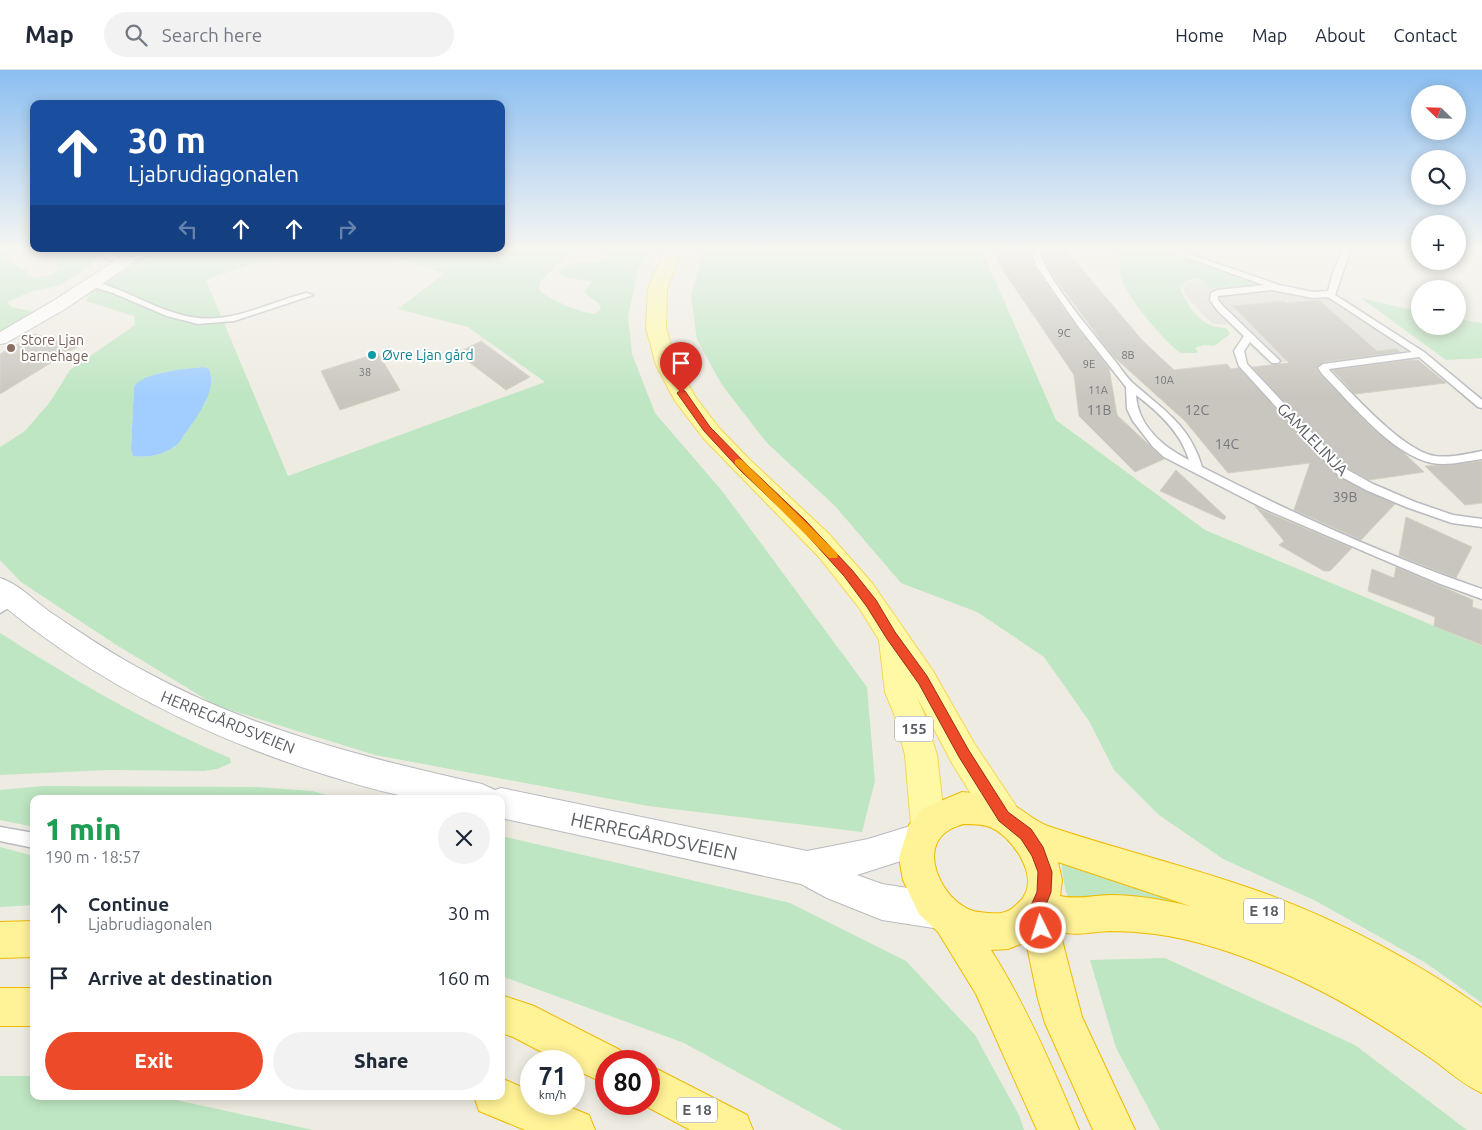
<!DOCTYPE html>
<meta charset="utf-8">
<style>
:root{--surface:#fff;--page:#f2f2f3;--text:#1f2937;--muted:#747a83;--line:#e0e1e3;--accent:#ed4a29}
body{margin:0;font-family:Ubuntu,sans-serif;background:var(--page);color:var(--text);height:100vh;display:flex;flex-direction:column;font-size:19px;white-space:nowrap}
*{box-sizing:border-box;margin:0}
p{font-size:16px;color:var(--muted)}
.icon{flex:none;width:28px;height:28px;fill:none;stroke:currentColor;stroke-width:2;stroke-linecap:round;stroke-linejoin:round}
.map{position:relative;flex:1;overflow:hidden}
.drawer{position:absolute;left:30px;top:725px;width:475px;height:305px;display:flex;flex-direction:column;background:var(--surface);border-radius:10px;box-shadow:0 2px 12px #0003}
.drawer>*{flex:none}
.guide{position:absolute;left:30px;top:30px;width:475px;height:152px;border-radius:10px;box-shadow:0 2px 12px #0003;background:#1a4fa0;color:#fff;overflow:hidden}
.needle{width:32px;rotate:293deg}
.buttons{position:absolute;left:1411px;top:15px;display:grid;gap:10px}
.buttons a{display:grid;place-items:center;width:55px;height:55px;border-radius:50%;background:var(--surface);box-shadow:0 2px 12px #0003;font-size:25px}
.speed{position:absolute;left:520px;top:980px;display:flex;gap:10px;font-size:25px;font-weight:700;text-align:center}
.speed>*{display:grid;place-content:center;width:65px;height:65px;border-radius:50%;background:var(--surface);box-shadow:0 2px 12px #0003;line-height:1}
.speed small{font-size:12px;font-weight:400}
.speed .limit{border:8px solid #d22;background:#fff;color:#111}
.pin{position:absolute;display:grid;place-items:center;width:42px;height:42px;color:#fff;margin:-51px -21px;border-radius:50% 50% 50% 0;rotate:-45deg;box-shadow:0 0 5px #0007}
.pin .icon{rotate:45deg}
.me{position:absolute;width:55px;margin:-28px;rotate:356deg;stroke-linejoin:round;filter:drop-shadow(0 0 4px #0008)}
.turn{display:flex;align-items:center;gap:18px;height:105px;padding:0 15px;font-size:22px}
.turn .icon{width:65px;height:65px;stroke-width:2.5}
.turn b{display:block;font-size:35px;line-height:42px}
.lanes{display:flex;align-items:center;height:48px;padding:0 15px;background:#0003;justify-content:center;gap:25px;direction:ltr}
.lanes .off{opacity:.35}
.round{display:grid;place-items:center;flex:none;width:52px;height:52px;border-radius:26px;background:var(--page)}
.headline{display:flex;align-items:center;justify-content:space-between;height:85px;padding:0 15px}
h1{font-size:30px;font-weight:800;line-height:38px;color:#1e9e55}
.cta{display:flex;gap:10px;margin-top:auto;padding:10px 15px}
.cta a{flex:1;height:58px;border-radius:30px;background:var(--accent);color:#fff;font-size:20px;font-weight:800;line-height:58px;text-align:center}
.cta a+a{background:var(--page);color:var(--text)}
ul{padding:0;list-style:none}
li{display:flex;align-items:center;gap:15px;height:65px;padding:0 15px}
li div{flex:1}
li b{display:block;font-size:19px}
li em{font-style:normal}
header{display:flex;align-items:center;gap:30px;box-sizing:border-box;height:70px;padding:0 25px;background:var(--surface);border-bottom:1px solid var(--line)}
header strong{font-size:24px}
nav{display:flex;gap:28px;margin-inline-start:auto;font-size:18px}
.search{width:350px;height:45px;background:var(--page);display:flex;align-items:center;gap:12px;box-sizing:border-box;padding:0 18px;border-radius:28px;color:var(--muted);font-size:19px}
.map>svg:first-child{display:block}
.industrial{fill:#dfded7}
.green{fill:#bee6c2;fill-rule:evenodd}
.water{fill:#a1ceff}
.building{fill:#c9c6bf;stroke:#d3cfc1}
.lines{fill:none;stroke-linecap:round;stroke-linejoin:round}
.service-casing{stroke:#b8babf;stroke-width:3}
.minor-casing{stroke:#b8babf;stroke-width:2}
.tertiary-casing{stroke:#b8babf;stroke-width:2}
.primary-casing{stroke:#f5d655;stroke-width:2}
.trunk-casing{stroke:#f0ba00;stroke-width:2}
.service{fill:#fff;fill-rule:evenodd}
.minor{fill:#fff;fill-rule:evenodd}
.tertiary{fill:#fff;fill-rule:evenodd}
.primary{fill:#fff9a6;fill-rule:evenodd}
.trunk{fill:#fff297;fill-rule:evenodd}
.route{fill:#ed4a29;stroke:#9a301b}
.slow{fill:#f59e0b}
.education-dot{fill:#8d6e63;stroke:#fff;stroke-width:2}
.culture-dot{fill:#0f9aa8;stroke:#fff;stroke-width:2}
.labels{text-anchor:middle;stroke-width:4;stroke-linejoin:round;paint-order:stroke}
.far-number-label{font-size:11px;fill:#76787b}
.far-education-label{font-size:14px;fill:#785e54;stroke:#fff;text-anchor:start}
.far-culture-label{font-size:14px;fill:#0d838f;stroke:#fff;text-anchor:start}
.number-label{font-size:14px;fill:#76787b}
.shield{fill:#fff;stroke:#8c8e92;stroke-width:1}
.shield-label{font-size:15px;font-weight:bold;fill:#5b5e64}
.street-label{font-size:16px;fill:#5b5e64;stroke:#fff}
.near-street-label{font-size:19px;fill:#5b5e64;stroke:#fff}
</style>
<header>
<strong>Map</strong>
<div class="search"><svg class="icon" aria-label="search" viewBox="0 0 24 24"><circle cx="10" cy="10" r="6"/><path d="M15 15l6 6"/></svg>Search here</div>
<nav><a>Home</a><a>Map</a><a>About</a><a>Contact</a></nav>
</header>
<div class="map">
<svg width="1482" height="1060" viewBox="0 0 1482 1060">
<rect width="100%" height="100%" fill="#eeece2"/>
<polygon class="industrial" points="1200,210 1210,218 1265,214 1346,228 1419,280 1268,293 1229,255 1212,254 1185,225 1182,216 1190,211"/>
<g class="green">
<polygon points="0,178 13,178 9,181 8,192 25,200 33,208 53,204 58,199 55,193 61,179 93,179 97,183 88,198 58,216 32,221 7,232 11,237 31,241 34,246 0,265"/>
<path d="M573,178L540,212L539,220C550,230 579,242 594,244L601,239L599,234L584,222L592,212C581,208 570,210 560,205L558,201C573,189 594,195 611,187V184L595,178H649L638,201L628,246L632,284L655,343L723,422L867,617L875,711L862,762L648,736L375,685L217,636L115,574L21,512L0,490V377L25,361L50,332L70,300L135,255L134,246L86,231L92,221L126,200L135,189L143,183L160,179H294L206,210L288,406L545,312L468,257L398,239L444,204L399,187L384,179ZM203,297L211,304L206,332L179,373C165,385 151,388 133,386L131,379L134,317L156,304Z"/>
<polygon points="704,178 981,178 1056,350 1205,460 1482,576 1482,933 1426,893 1316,831 1223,789 1159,745 1114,700 1089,651 1044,587 977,542 901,513 835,436 767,373 722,315 697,270 691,225"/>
<path d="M1116,178H1156L1253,210L1257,214L1210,218L1198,208C1191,210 1183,211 1180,218C1185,231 1196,249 1210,255C1214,257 1221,257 1226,258L1230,264L1214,276L1204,275L1195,278L1198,282L1196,283H1181C1166,274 1128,228 1122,211C1117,198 1123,192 1116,178Z"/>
<polygon points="1361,228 1420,242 1420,256 1458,256 1458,249 1482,253 1482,288 1446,290"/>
<path d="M0,563C74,610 149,654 230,688L231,693L217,699L204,701L108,700L0,705Z"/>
<polygon points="43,716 257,717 312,721 342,729 34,729 34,757 0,750 0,720"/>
<polygon points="501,766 790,833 906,891 975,965 1019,1045 1024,1060 843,1060 684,973 501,906"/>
<polygon points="0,777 34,786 34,835 0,837"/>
<path d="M1068,793L1193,832L1401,932L1070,831C1065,825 1062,802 1062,794Z"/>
<polygon points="1165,888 1355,975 1467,1060 1160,1060 1116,978 1090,890"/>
<polygon points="0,1006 34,1006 34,1026 158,1026 313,1060 0,1060"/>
</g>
<path class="water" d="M203,297L209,299C219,324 191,353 179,373C165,385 150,388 133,386L131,379L134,317C142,302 187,299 203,297Z"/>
<g class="building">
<polygon points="1002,178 1034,178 1031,187 1035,198 1077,257 1109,298 1117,345 1164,389 1135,402 1079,346 1074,305 996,190"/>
<polygon points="1046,178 1064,178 1143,271 1174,300 1227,294 1231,299 1239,298 1337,406 1395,434 1361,470 1294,440 1310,393 1228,403 1185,351 1112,285 1056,210 1043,186"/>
<polygon points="1319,230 1377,281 1396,279 1400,282 1323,292 1316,298 1322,306 1372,358 1403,382 1424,402 1369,410 1347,398 1252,297 1289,293 1233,236 1284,231 1286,233"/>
<polygon points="35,264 77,277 0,324 0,284"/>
<polygon points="481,271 530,307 506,320 457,283"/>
<polygon points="378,283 400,320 340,340 321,301"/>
<polygon points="1409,290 1418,290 1446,313 1355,324 1332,300"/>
<polygon points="1482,391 1482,433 1465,435 1425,396 1451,395"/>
<polygon points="1176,400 1226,447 1224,450 1160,421"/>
<polygon points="1255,436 1264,441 1352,478 1330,501 1324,501 1279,475 1284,471"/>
<polygon points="1406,447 1472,477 1456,508 1399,486"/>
<polygon points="1396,497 1473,530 1472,537 1482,540 1482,575 1434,556 1435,547 1368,521 1372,499 1394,508"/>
</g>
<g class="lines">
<g class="service-casing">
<g id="service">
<path d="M1036,178H1044L1041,186C1053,217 1090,259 1111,286C1119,295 1126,308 1135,315C1165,341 1190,356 1202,397C1292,443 1386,486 1482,519V529L1438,513L1265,439L1164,387L1153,377L1133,351L1127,339L1126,317L1078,256L1037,197L1033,186ZM1136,325C1159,342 1181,363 1189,390C1163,377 1138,356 1136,325Z"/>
<path d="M1160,178H1172L1279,215L1313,222L1328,221L1333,203L1343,178H1351L1335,225L1424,282L1482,330V338L1478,337L1419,287L1329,299L1330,301C1354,325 1403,381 1435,386C1451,388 1467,384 1482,381V389C1466,391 1449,396 1432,393C1392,385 1351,333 1323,305L1318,298L1323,294L1412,282L1328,227L1313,228L1272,220L1218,226V230L1223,236L1280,291L1278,293H1272L1250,272L1244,281L1247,294L1346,399L1373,414L1415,432L1453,445L1482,449V457L1452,453L1406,437L1366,420L1338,405L1239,296L1234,281L1244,266L1217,240L1210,230L1211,223L1217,220L1264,215Z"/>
<polygon points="95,179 103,179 123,190 157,179 169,179 127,192 123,195 101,186"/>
<path d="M93,211C129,220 161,244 198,248C235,252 271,232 306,223L313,225L234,251L198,254L167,246L113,223L90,216L89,214Z"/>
<polygon points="13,525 17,527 19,530 17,533 0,543 0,532"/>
<polygon points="0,757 34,763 34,778 0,771"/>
</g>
</g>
<g class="minor-casing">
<polygon id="minor" points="127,185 133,187 135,190 133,193 65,239 6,273 0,274 0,262 53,231 121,187"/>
</g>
<g class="tertiary-casing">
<path id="tertiary" d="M0,508C19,514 33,530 50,542C81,563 112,584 146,602C251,659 365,688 482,714L495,720L501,718L807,781L868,769L920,753L932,757L937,769L932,781L857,805L882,814L940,823L953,828L958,841L953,854L940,859L882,850L827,828L801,814L501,748V729C482,729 463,729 444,729C435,729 424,730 414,728C385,723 355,714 326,705C208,668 96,613 0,533Z"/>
</g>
<g class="primary-casing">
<polygon id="primary" points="665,178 683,178 667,219 666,258 677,295 696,328 720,359 750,390 828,463 872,513 933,601 974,673 1016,736 1021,747 1016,758 1004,763 992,758 952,693 916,625 925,646 937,685 945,755 940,766 928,771 916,766 911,755 905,685 895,646 885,622 879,570 860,539 819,487 704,369 675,331 656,295 646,258 648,219"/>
</g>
<g class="trunk-casing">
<g id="trunk">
<path d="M962,722C980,723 999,727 1015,736C1027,743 1035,751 1048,756C1119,780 1192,797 1261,822C1340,851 1414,890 1482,938V1023C1463,1015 1449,1001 1432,989C1393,962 1352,936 1309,915C1261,892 1207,871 1155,864C1140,862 1124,861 1109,861C1092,862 1077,866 1060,862L1082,947L1135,1060H1093L1045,953L1038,929L1026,872L1008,879L991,880C1025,933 1055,1002 1079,1060H1037L976,924L938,862L919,844L903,810L899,788L909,755L924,738ZM963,754C972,754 982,754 990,757C1011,766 1038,803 1024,826C1023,829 1019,832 1016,835C1008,843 1000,844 989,843C979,842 971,842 963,836C940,822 919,778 949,760C953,757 959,756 963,754ZM1058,792L1190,836C1164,830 1138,825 1111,825C1094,825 1078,830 1060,826L1062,810Z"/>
<polygon points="34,851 34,887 0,888 0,852"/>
<rect x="0" y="918" width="34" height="38"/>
<polygon points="501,925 534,936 620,980 625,991 606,991 606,1014 574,999 574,991 559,991 513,967 501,963"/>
<polygon points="649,995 747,1045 753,1060 690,1060 642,1034 649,1034"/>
<polygon points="501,1008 531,1021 531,1034 562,1034 589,1045 595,1060 525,1060 479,1041 474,1026 501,1026"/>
</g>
</g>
<use href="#service" class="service"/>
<use href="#minor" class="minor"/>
<use href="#tertiary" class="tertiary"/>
<use href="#primary" class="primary"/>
<use href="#trunk" class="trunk"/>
</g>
<linearGradient id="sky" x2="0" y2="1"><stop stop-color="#8bbef1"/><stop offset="0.55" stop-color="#f7f6f2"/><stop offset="1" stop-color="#f7f6f2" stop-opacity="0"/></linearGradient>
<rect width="1482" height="326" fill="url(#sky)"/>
<polygon class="route" points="681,320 685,321 710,357 748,396 805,450 852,500 876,530 895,562 927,606 968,679 1008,742 1031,759 1043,777 1052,802 1051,822 1044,840 1048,858 1046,863 1041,866 1035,863 1029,840 1037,822 1038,802 1032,786 1021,769 999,751 959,687 919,614 887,569 867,537 844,506 798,455 741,401 704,361 677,323"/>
<polygon class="slow" points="738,389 742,390 837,483 838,485 837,488 829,488 735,394 735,390"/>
<circle class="education-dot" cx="11" cy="278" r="5"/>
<circle class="culture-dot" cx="372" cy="285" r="5"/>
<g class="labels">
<g class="far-number-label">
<text x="1064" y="267">9C</text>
<text x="1128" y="289">8B</text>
<text x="1089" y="298">9E</text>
<text x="365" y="306">38</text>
<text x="1164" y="314">10A</text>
<text x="1098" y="324">11A</text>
</g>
<g class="far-education-label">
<text x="21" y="275">Store Ljan<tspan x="21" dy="16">barnehage</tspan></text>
</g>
<g class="far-culture-label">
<text x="382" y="290">Øvre Ljan gård</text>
</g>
<g class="number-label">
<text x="1099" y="345">11B</text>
<text x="1197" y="345">12C</text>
<text x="1227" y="379">14C</text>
<text x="1345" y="432">39B</text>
</g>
<g class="shield">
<rect x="895" y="646.5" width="38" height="25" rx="4"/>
<rect x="1244" y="828.5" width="40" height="25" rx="4"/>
<rect x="677" y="1027.5" width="40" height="25" rx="4"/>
</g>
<g class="shield-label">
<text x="914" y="664">155</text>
<text x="1264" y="846">E 18</text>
<text x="697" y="1045">E 18</text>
</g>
<g class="street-label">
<text transform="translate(1313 369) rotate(46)" y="6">GAMLELINJA</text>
<text transform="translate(228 652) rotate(22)" y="6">HERREGÅRDSVEIEN</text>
</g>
<g class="near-street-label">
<text transform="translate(654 766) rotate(12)" y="7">HERREGÅRDSVEIEN</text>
</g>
</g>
</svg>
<div class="buttons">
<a><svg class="needle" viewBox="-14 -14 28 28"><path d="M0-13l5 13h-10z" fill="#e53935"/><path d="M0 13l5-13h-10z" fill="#747a83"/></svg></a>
<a><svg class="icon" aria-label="search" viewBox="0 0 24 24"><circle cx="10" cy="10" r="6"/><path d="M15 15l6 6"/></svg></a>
<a>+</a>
<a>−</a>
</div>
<div class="speed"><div>71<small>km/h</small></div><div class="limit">80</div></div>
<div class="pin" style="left:681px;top:323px;background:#d93025"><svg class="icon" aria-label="arrive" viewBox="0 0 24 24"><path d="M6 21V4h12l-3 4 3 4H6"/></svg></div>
<svg class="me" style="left:1041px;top:858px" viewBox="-20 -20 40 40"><circle r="17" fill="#ed4a29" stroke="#fff" stroke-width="3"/><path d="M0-11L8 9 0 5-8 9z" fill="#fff"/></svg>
<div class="guide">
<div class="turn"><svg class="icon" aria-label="ahead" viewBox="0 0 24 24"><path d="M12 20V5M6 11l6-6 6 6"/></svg><div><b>30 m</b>Ljabrudiagonalen</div></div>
<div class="lanes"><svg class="icon off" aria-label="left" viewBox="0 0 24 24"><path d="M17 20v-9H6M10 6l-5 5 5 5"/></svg><svg class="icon" aria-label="ahead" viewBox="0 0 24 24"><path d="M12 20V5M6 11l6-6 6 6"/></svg><svg class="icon" aria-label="ahead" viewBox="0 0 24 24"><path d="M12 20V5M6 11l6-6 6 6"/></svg><svg class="icon off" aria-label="right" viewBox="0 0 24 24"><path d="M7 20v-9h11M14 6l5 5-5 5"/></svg></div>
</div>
<section class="drawer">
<div class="headline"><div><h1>1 min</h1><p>190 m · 18:57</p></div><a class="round"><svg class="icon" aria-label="close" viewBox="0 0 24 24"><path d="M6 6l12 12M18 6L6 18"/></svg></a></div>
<ul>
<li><svg class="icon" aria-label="ahead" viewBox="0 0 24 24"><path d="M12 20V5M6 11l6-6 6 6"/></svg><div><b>Continue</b><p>Ljabrudiagonalen</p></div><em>30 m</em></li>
<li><svg class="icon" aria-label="arrive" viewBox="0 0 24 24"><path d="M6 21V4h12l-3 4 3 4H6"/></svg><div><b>Arrive at destination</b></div><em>160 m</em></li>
</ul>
<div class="cta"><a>Exit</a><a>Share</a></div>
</section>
</div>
